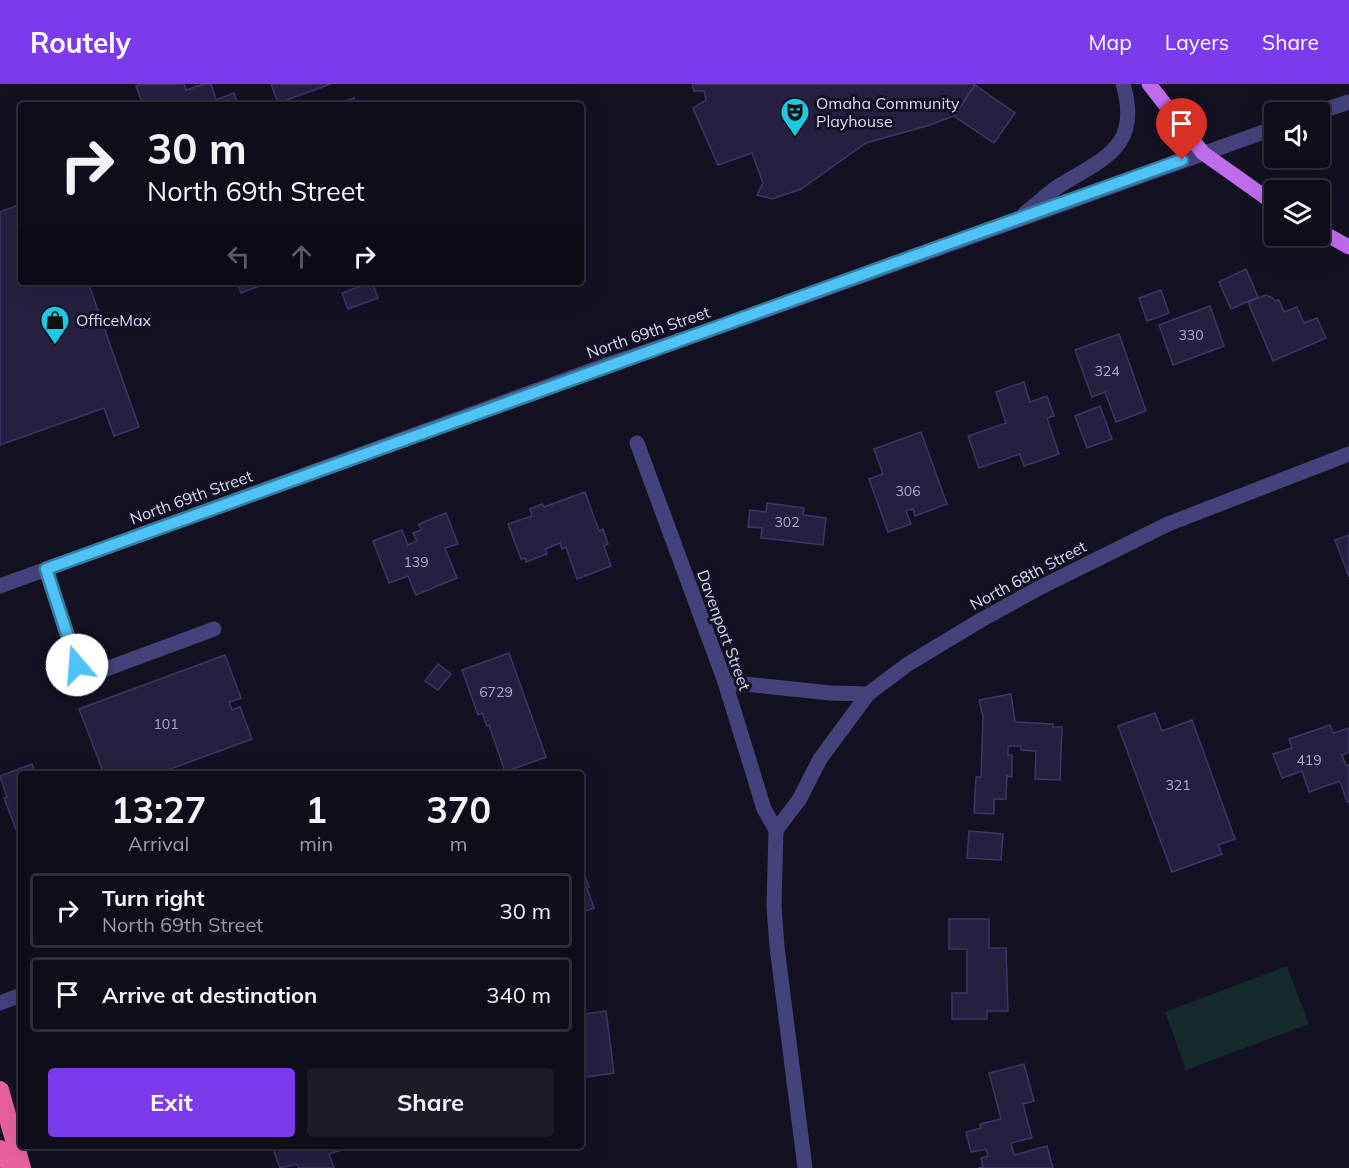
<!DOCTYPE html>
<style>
:root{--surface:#0f0d1a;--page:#1d1b27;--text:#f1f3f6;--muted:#9b9ca2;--line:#2f2d39;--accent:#7c3aed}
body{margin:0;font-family:Mulish,sans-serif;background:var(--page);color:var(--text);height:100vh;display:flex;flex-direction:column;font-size:22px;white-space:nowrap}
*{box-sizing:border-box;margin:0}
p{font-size:20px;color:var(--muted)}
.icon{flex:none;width:33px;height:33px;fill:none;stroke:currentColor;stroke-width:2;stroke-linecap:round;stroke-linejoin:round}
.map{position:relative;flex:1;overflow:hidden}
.details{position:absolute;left:18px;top:687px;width:566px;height:378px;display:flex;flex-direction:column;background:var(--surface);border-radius:6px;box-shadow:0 6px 24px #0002,0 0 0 2px var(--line)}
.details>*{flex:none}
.top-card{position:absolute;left:18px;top:18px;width:566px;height:183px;border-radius:6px;box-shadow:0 6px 24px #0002,0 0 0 2px var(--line);background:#0f0d1a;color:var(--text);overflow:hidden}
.fabs{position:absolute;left:1264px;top:18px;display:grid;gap:12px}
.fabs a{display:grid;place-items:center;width:66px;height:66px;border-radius:6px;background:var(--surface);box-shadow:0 6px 24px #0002,0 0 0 2px var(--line);font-size:30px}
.pin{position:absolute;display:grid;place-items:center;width:51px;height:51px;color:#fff;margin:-62px -26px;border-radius:50% 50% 50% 0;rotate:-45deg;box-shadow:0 0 6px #0007}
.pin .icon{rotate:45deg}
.me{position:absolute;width:66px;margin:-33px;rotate:342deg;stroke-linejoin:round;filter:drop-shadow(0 0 4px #0008)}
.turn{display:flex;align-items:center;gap:21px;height:126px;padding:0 30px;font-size:27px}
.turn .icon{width:78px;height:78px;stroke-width:2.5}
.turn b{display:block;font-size:42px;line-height:51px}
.lanes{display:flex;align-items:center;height:57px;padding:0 30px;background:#0003;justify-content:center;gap:30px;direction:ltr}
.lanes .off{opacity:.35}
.eta{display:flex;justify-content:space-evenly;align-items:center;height:102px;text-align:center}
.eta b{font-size:36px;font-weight:700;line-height:42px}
.cta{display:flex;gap:12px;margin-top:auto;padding:12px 30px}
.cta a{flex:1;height:69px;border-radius:6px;background:var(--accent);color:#fff;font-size:24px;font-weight:700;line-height:69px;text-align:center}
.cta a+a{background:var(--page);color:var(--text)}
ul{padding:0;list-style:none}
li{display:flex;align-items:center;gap:18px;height:75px;margin:0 12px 9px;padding:0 18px;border:3px solid var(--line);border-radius:6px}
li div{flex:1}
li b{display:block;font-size:22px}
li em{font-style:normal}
header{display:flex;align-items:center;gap:36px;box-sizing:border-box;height:84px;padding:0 30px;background:var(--accent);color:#fff}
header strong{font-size:28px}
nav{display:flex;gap:33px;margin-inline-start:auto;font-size:21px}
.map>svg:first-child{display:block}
.green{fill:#152b2b}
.building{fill:#271f40;stroke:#403469;stroke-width:1.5}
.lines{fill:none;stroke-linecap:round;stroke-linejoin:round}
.minor{stroke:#45427b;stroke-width:15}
.major{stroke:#be6cec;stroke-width:15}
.highway{stroke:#ea62a1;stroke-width:18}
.route-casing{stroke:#337fa1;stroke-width:15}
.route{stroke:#4fc3f7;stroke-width:10}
.labels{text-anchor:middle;stroke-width:6;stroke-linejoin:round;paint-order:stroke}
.number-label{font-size:14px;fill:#afa9cc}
.poi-label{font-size:16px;fill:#dcd7fa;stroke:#141122;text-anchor:start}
.street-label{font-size:16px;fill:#dcd7fa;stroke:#141122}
</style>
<header>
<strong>Routely</strong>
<nav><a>Map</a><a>Layers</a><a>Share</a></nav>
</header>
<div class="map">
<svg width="1349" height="1084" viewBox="0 0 1349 1084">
<rect width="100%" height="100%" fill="#141122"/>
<polygon class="green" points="1287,882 1309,940 1186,986 1165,928"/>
<g class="building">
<polygon points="142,0 184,0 186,6 204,0 211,0 216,16 234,9 238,21 143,21 136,2"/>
<polygon points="271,0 331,0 278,19"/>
<polygon points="692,0 975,0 975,1 954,32 930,41 866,59 801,105 772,115 757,111 763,99 752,69 718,81 693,24 706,16 704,7 694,7"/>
<polygon points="975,1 1015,29 994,59 954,32"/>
<polygon points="354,14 356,21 334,21"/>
<polygon points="21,120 21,198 88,198 139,343 114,352 104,324 0,361 0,128"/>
<polygon points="1246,185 1258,213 1231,225 1219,198"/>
<polygon points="237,198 270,198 241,209"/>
<polygon points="372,198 378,214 348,225 342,209"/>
<polygon points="1161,206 1169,229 1147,237 1139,214"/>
<polygon points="1266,211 1273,214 1275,217 1279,216 1284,228 1297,223 1304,239 1317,234 1326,254 1273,277 1248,218"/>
<polygon points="1210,222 1224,262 1173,281 1159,241"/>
<polygon points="1119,250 1146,327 1116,338 1105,308 1092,313 1075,266"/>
<polygon points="1024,298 1030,318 1047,312 1054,332 1047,334 1059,370 1024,382 1020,370 979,384 968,352 1006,339 996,308"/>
<polygon points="1100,322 1112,355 1087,364 1075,332"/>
<polygon points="921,348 947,420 915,432 913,425 906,427 911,440 888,448 869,395 883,390 874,365"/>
<polygon points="585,408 599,447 603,445 608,460 604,462 611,482 577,495 566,463 562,465 560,459 545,465 547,470 526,478 525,474 521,475 508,440 532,432 530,425 542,420 544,423"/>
<polygon points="767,419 804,424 803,431 826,434 823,461 761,454 762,444 748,443 750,426 766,428"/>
<polygon points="446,429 458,460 445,464 457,494 416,511 408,492 389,499 373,457 402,446 408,461 417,457 413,449 421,446 419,440"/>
<polygon points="1349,451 1349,493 1335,456"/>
<polygon points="509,569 546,673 505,688 489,641 487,642 482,629 478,631 462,586"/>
<polygon points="225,571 241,614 229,618 232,626 240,623 252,655 157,690 104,690 79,625"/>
<polygon points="438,580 451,590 438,606 425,597"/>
<polygon points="1011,610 1015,638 1053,640 1053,643 1062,643 1060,696 1035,695 1036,667 1021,666 1021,662 1008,662 1008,671 1012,671 1012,693 1007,692 1006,715 994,715 994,730 974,729 976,693 981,693 983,633 979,616"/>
<polygon points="1155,629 1162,647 1192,636 1235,755 1218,761 1222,770 1172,788 1118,642"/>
<polygon points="1330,641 1333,649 1349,644 1349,668 1342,671 1346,682 1349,681 1349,718 1347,718 1340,697 1309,708 1302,687 1282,694 1273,670 1292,664 1289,655"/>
<polygon points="32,680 36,690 21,690 21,747 17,748 4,714 7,713 0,692"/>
<polygon points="969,747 1003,750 1001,776 967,774"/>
<polygon points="580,778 589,803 587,804 594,824 580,829"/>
<polygon points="949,835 989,835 989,864 1006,864 1008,927 987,927 987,935 952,935 952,909 967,909 967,865 949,865"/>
<polygon points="580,909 583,909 585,930 606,927 614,989 580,994"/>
<polygon points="1024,980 1034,1017 1023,1020 1032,1054 1011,1059 1014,1071 1047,1062 1053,1084 978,1084 983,1083 981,1074 988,1072 986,1065 971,1068 966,1048 981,1044 980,1040 1001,1035 989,989"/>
<polygon points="272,1062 354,1062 329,1070 334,1084 299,1084 297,1080 280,1084"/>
</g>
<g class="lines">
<g class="minor">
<polyline points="1318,28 1349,18"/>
<path d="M1025,129C1037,120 1049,108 1062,100C1107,73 1141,61 1123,0"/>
<polyline points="637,359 725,598 764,725 776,746 774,822 777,863 805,1084"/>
<polyline points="46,485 77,581 98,588 214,545"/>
<polyline points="0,502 606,281 716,244 1275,44"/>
<polyline points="725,598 831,609 868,610"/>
<polyline points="776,746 799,716 820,675 868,610 908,580 981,536 1039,504 1168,440 1349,370"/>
<polyline points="0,919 21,911"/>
</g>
<g class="major">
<polyline points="1149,0 1203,69 1275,120"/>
<polyline points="1320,147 1349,163"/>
</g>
<g class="highway">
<polyline points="0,1006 22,1084"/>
<polyline points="0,1065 11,1084"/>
</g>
</g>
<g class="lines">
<g class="route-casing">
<path id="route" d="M77,581L46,485C423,346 803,212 1182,76"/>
</g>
<use href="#route" class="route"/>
</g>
<defs>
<g id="theatre-pin" transform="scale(1.5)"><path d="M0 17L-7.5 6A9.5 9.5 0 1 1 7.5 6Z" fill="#1dc9df" stroke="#141122"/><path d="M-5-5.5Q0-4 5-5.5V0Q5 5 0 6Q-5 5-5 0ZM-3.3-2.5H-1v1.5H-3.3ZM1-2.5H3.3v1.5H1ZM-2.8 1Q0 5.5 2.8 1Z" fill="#111"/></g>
<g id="shop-pin" transform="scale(1.5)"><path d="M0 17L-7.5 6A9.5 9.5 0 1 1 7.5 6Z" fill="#1dc9df" stroke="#141122"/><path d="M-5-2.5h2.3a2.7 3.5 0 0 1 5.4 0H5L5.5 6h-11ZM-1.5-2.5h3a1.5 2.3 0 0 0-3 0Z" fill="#111"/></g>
</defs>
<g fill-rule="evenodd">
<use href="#theatre-pin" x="795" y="28"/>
<use href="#shop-pin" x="55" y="236"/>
</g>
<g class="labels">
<g class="number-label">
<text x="1191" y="256">330</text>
<text x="1107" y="292">324</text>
<text x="908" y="412">306</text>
<text x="787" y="443">302</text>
<text x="416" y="483">139</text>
<text x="496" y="613">6729</text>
<text x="166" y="645">101</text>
<text x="1309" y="681">419</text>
<text x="1178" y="706">321</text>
</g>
<g class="poi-label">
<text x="816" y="25">Omaha Community<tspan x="816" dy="18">Playhouse</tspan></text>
<text x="76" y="242">OfficeMax</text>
</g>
<g class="street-label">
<text transform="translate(648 248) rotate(-19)" y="6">North 69th Street</text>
<text transform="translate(191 413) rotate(-20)" y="6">North 69th Street</text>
<text transform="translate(1028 491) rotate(-28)" y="6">North 68th Street</text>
<text transform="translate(724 546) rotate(70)" y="6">Davenport Street</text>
</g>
</g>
</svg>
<div class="fabs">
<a><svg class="icon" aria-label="sound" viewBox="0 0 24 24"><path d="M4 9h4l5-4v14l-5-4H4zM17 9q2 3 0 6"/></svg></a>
<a><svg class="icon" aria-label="layers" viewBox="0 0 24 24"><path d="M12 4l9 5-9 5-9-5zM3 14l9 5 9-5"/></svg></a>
</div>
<div class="pin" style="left:1182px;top:76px;background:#d93025"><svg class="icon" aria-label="arrive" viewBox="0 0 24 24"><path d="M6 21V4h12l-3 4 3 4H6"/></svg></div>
<svg class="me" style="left:77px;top:581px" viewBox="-20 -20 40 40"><circle r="19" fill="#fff"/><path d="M0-13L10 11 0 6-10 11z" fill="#4fc3f7"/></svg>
<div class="top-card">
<div class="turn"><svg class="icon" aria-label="right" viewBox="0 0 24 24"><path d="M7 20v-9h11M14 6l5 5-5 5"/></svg><div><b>30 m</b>North 69th Street</div></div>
<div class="lanes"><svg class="icon off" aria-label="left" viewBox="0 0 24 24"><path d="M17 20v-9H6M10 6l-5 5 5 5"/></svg><svg class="icon off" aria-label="ahead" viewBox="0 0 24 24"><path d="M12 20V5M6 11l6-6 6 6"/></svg><svg class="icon" aria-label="right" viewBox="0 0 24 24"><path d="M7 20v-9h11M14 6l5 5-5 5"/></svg></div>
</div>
<section class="details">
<div class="eta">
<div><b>13:27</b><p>Arrival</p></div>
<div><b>1</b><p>min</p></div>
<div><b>370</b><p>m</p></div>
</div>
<ul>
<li><svg class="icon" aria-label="right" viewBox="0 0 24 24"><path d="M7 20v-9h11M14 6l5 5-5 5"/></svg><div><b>Turn right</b><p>North 69th Street</p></div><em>30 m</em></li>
<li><svg class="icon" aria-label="arrive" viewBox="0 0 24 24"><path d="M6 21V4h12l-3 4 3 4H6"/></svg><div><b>Arrive at destination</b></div><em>340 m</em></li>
</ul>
<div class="cta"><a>Exit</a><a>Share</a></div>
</section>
</div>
